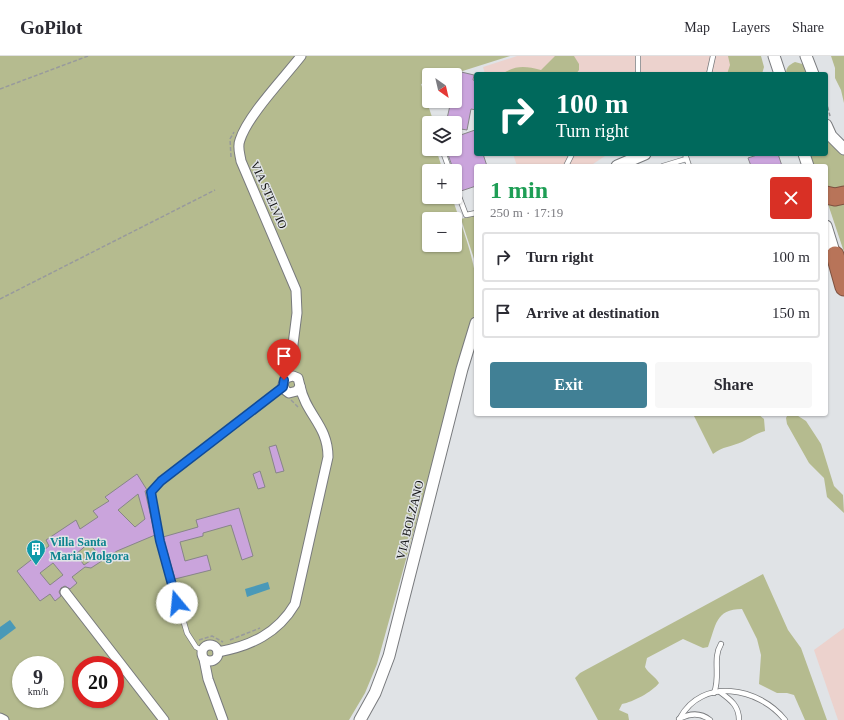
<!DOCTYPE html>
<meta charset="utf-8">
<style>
:root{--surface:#fff;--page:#f7f7f7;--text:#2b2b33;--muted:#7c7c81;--line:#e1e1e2;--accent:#418095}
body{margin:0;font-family:"Times New Roman",serif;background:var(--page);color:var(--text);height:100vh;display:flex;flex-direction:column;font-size:15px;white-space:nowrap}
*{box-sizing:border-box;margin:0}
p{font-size:13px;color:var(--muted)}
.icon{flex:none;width:22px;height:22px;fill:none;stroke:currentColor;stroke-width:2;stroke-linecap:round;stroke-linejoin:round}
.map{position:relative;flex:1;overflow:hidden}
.sheet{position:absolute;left:474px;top:108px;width:354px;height:252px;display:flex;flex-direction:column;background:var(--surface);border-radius:4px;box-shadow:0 1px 3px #0004}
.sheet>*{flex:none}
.guide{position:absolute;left:474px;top:16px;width:354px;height:84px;border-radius:4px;box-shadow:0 1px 3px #0004;background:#00695c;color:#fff;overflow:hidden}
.needle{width:26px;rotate:146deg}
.tools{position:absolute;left:422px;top:12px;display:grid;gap:8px}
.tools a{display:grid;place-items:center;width:40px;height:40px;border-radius:4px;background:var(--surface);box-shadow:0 1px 3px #0004;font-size:20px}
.speed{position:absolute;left:12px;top:600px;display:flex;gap:8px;font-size:20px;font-weight:700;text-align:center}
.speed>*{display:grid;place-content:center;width:52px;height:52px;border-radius:50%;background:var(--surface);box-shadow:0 1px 3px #0004;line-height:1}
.speed small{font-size:10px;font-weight:400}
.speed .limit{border:6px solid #d22;background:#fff;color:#111}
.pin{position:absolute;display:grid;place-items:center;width:34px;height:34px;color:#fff;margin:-41px -17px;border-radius:50% 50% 50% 0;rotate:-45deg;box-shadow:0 0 4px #0007}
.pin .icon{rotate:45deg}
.me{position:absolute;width:44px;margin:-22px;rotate:343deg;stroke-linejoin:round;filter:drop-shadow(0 0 3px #0008)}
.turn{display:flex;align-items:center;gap:14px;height:84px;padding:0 16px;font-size:18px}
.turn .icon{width:52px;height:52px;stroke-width:2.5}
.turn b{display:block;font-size:28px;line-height:34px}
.round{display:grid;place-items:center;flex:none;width:42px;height:42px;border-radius:4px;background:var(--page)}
.summary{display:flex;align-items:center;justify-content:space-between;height:68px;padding:0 16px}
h1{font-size:24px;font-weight:600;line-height:30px;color:#1e9e55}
.primary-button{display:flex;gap:8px;margin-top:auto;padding:8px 16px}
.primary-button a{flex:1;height:46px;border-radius:4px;background:var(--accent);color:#fff;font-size:16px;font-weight:600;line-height:46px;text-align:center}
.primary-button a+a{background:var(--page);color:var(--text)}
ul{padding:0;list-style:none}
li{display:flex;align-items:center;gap:12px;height:50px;margin:0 8px 6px;padding:0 8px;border:2px solid var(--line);border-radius:4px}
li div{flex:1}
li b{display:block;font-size:15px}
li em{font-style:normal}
header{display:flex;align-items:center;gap:24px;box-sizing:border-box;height:56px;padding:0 20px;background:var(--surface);border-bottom:1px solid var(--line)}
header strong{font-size:19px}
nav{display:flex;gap:22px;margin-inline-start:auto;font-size:14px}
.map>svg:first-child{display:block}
.industrial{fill:#ecd2cd}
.green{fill:#b5bb8f;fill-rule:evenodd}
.water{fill:#4a99b8}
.building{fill:#caa4dc;stroke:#878588;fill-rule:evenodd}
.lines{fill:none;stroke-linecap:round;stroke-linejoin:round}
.service-casing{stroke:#787a7d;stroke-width:6}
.minor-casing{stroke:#787a7d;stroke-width:11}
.tertiary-casing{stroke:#787a7d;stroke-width:13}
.motorway-casing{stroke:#7e5241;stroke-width:19}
.path{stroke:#989a9c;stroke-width:1.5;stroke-dasharray:4 2;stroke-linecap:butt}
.service{stroke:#fff;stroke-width:4.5}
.minor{stroke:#fff;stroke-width:9}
.tertiary{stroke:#fff;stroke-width:11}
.motorway{stroke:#b87459;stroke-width:17}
.route-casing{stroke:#114b97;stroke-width:10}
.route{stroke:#1a73e8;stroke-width:7}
.labels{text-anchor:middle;stroke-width:3;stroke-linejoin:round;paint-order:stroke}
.street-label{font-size:12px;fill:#121314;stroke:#e0e3e6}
.culture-label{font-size:12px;font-weight:bold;fill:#0d838f;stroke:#e0e3e6;text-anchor:start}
</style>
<header>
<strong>GoPilot</strong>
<nav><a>Map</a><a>Layers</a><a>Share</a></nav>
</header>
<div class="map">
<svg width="844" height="664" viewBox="0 0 844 664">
<rect width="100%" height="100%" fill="#e0e3e6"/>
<g class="industrial">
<polygon points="517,0 735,0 733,18 485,18 483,11"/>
<polygon points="513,98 608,98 590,110 517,110"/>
<polygon points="844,572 844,664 838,664 814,594"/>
</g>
<g class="green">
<path d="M0,0H510L450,19H429V26L421,28L434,67H429V93H436L443,115H429V141H452C464,179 488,230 471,269L377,608L365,637L349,664H0ZM429,163H455V189H429ZM21,609H55V643H21ZM81,609H115V643H81Z"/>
<path d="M555,0H574L579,8V14L576,18H502C516,9 525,10 541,14Z"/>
<polygon points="728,0 761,0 764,11 762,18 727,18 730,9"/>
<polygon points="831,0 844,0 844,47 841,34 835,22 835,12"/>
<path d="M795,6L806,9L809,18H786C786,11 789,9 795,6Z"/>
<polygon points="826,77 844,98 844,137 826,136 826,110 812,110 809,98 826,98"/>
<polygon points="827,145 837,148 844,148 844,196"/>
<polygon points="476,159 476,209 461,163"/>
<path d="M693,358H758L764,363L765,375C754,378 751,382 742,386C731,391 723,390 713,398Z"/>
<polygon points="788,358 795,358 806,365 821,388 834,430 843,439 844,457 827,441 824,422 809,407 787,368 786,362"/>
<path d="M763,518L788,574L801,592L827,664H805L794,639L787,637H777L759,628L761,599L757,583L742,553C715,553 716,570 708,591L703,592L683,583L647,602L645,611C649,618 655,620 659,627C652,636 633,646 622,648L619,654L628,658L629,664H598L575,622L580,617Z"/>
</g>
<g class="water">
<polygon points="268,526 270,533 247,541 245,533"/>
<polygon points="10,564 16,572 0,584 0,571"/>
</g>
<g class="building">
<polygon points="457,15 474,19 473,24 476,25 476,54 471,53 467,74 455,72 455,67 446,67 451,45 455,45 455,27"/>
<polygon points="475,74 476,98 483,98 487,110 476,110 476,130 461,135 446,93 455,93 455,81"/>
<polygon points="760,98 778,98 782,110 751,110 748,102"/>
<polygon points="276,389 284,415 276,417 269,391"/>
<polygon points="260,415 265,431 258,433 253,418"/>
<path d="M137,418L147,434L145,435L155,479L117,495L91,512L85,511L72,521L77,527L70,533L65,530L61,532L59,536L61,540L55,545L50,538L40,545L17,515L49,490L46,484L76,464L80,473L98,461L93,455L109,445L105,441ZM138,438L145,463L135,471L118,454ZM89,487L99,499L84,509L76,498ZM53,507L63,519L50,529L40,517Z"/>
<polygon points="239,452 253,500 242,504 231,469 203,477 203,480 180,486 185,505 207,499 211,514 175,523 163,481 198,471 196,464"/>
</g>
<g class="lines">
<g class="service-casing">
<g id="service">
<polyline points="638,0 638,18"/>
<polyline points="709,18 713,0"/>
<polyline points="442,93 450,115"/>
<polyline points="685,98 689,110"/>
<polyline points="566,110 572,98"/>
<polyline points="663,110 686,103"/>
<polyline points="455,130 466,159 476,157"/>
<polyline points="203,595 196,591 187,577 160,485 151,437 161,425 283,331"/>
<path d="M720,636C731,644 739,650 739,664"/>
<path d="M714,637C721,620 712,603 721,588"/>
<path d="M680,662C702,621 759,631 785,664"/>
<path d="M679,663C690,657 700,656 710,664"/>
</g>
</g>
<g class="minor-casing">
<g id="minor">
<path d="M286,322L293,320L298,322L300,330L297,335L289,337L285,334L283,329L291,304L297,257L296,234L241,105C240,98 237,91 240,84C248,59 284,22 301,0"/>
<polyline points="65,536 164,664"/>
<circle cx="210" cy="597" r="8"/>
<path d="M218,596C251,590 278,577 295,548L328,401C328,369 306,359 300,330"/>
<polyline points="204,603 208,623 223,664"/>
<polyline points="0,662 4,664"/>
</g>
</g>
<g class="tertiary-casing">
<g id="tertiary">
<polyline points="774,0 780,18"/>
<polyline points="806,0 813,18"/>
<polyline points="826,69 831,80 844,93"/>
<polyline points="804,98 808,110"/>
<polyline points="617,110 645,98"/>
<polyline points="826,170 835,199"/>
<polyline points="360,664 375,637 389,600 462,313 476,267"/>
</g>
</g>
<g class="motorway-casing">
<g id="motorway">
<polyline points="826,139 835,141 844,139"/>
<polyline points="835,199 844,231"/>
</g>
</g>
<g class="path">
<polyline points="0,33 88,0"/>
<polyline points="826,45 830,60"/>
<polyline points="231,101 230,83 234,76"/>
<polyline points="0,243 215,134"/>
<polyline points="291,344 298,351"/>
<polyline points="199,584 212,580 223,586"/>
<polyline points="230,584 260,572"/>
</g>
<use href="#service" class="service"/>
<use href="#minor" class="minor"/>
<use href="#tertiary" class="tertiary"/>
<use href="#motorway" class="motorway"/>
</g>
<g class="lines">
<g class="route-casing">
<polyline id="route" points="177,547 160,485 151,436 161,425 283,331 284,324"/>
</g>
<use href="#route" class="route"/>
</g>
<defs>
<g id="building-pin" transform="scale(1)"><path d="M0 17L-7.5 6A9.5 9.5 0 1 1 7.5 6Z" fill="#0f9aa8" stroke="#e0e3e6"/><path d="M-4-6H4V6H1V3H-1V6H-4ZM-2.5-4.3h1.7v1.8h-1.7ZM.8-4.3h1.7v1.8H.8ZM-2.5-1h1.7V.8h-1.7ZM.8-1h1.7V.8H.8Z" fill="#fff"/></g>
</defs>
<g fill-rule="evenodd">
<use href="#building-pin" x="36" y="493"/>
</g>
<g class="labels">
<g class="street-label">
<text transform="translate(269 139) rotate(66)" y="4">VIA STELVIO</text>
<text transform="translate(410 464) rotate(-76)" y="4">VIA BOLZANO</text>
</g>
<g class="culture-label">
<text x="50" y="490">Villa Santa<tspan x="50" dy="14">Maria Molgora</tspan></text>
</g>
</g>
</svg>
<div class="tools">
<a><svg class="needle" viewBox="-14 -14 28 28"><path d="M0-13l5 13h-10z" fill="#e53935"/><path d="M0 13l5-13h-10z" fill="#7c7c81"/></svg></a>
<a><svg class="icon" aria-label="layers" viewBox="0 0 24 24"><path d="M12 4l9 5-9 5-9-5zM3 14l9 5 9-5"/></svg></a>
<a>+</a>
<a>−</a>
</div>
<div class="speed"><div>9<small>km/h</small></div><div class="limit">20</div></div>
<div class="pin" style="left:284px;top:324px;background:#d93025"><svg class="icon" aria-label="arrive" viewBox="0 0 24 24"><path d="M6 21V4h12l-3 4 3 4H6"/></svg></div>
<svg class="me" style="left:177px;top:547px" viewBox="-20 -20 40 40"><circle r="19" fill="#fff"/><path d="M0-13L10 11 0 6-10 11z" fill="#1a73e8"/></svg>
<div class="guide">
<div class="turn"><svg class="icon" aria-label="right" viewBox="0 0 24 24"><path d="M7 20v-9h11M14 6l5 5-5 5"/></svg><div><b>100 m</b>Turn right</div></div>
</div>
<section class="sheet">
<div class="summary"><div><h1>1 min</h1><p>250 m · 17:19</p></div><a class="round" style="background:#d93025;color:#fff"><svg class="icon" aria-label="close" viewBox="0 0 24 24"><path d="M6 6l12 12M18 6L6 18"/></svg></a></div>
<ul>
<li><svg class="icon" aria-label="right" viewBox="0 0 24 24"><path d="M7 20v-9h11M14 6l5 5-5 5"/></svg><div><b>Turn right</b></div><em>100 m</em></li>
<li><svg class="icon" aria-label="arrive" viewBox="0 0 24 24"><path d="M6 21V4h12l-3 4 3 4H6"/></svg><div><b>Arrive at destination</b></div><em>150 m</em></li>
</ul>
<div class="primary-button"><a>Exit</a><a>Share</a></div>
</section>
</div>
